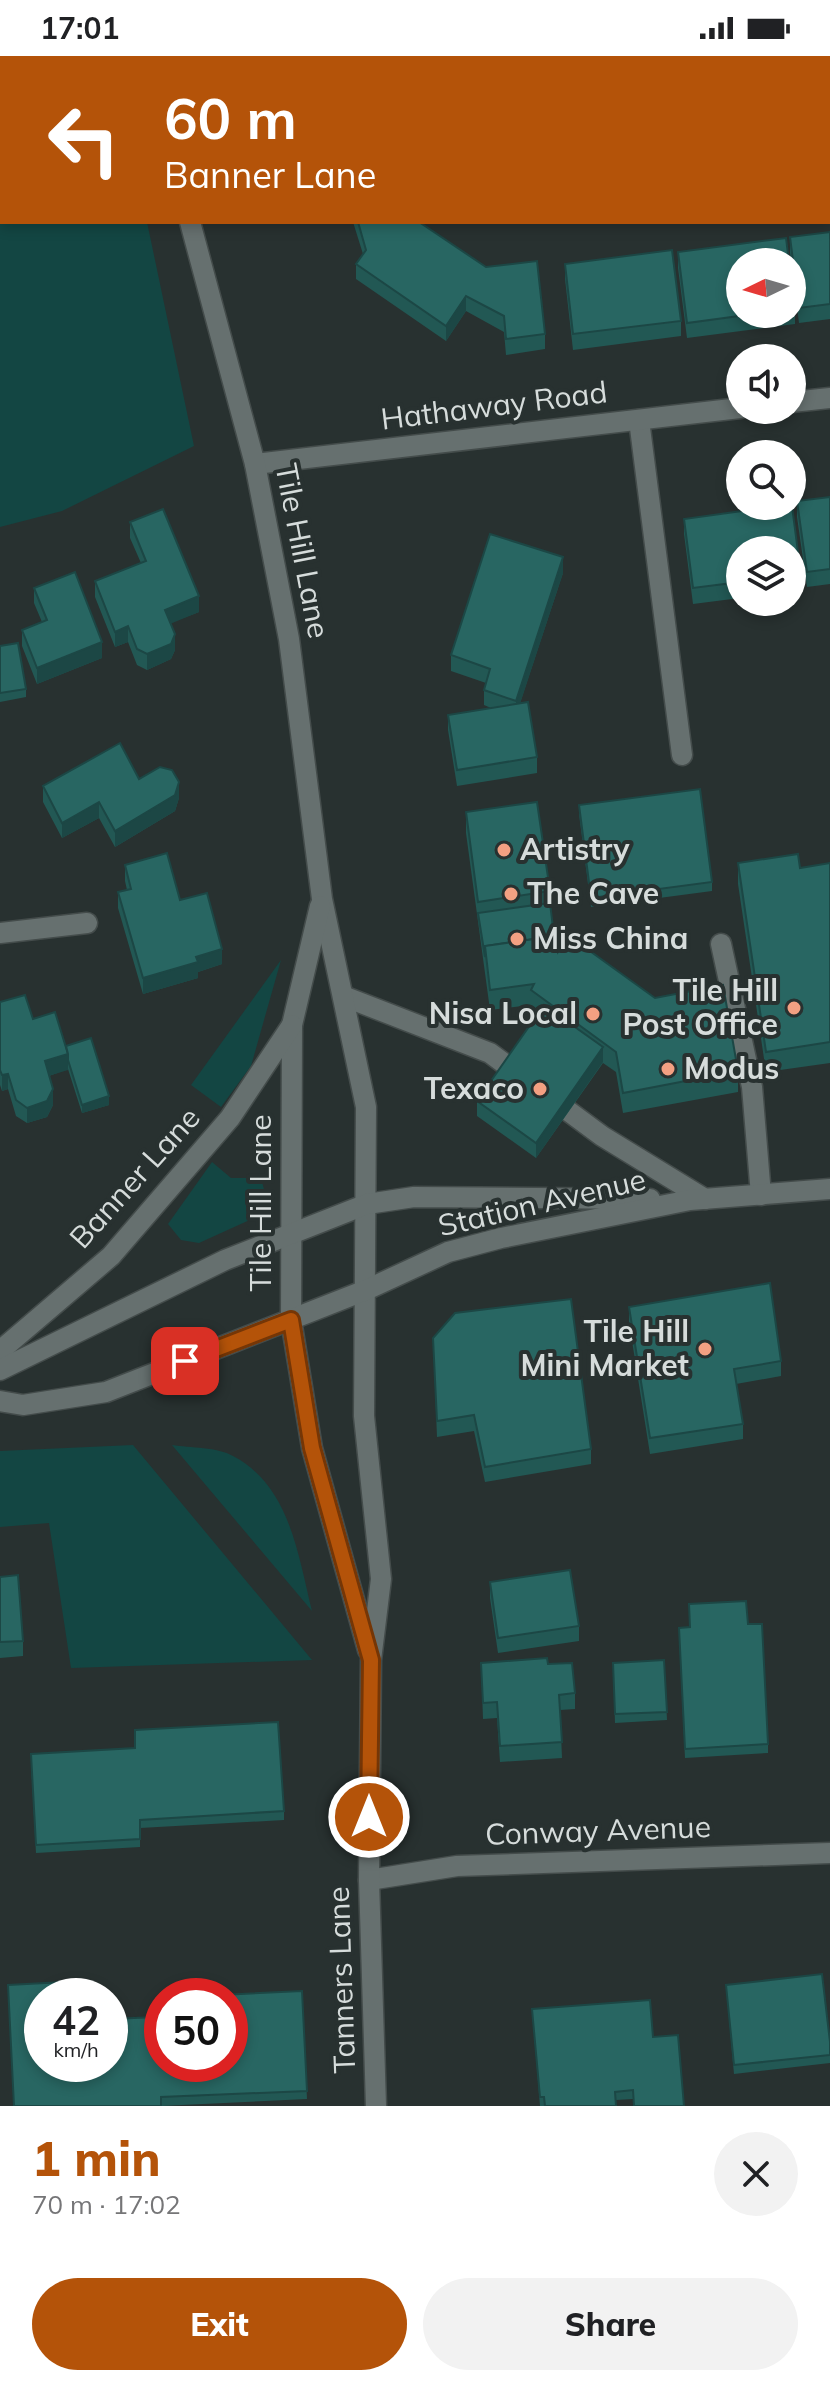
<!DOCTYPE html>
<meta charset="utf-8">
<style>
:root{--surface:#fff;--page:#f2f2f2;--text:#202124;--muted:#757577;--accent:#b45309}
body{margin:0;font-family:Mulish,sans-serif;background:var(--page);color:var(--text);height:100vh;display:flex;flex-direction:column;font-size:30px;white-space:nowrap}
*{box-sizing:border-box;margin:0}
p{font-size:26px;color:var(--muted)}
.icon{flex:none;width:44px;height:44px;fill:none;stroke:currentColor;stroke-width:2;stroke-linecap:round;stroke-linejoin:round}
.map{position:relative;height:2050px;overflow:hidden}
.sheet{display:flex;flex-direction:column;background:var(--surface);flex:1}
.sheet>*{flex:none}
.top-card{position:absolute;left:0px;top:0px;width:830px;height:168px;box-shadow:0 4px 12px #0003;background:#b45309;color:#fff;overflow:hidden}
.needle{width:52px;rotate:265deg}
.tools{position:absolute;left:726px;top:192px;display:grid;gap:16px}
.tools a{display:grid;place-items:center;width:80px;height:80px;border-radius:50%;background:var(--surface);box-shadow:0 4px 12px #0003;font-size:40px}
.speed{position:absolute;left:24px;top:1922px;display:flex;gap:16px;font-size:40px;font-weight:700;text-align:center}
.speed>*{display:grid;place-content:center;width:104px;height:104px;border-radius:50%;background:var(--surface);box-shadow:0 4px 12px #0003;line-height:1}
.speed small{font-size:20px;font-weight:400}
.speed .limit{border:12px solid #d22;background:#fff;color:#111}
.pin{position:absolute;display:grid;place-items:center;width:68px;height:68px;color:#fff;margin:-34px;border-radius:16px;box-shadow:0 4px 12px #0006}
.me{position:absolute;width:88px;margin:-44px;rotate:0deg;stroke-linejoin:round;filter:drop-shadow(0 0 6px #0008)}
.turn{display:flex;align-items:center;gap:28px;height:168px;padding:0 32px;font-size:36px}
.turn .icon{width:104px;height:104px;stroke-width:2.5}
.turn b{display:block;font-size:56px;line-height:68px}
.round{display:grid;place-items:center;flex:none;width:84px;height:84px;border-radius:42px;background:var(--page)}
.overview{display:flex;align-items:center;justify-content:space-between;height:136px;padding:0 32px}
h1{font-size:48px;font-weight:800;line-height:60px;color:var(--accent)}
.cta{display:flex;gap:16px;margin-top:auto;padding:16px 32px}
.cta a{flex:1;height:92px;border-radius:48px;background:var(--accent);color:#fff;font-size:32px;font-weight:800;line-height:92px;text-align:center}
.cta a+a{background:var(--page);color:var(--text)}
.status{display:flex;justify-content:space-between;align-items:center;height:56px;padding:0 40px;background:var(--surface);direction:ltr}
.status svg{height:22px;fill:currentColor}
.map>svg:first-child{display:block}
.green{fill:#134643}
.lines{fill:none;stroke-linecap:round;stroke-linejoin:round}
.stream{stroke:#46837f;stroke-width:18}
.lane-casing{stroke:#444c4b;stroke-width:23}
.street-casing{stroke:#444c4b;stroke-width:23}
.secondary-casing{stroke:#444c4b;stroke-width:23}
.lane{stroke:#66706f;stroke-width:20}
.street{stroke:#66706f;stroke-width:20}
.secondary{stroke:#66706f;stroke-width:20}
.wall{fill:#225854}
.shaded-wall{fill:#1c4745}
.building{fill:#286662;stroke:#1c4745;stroke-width:2}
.route-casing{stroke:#753606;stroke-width:20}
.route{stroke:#b45309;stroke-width:14}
.poi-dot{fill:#f3a082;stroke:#283130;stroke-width:3}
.labels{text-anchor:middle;stroke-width:8;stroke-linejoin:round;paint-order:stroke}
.street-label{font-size:30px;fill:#d6dcdb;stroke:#283130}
.poi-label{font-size:30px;font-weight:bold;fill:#d6dcdb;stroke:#283130;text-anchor:start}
</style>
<div class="status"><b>17:01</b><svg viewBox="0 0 49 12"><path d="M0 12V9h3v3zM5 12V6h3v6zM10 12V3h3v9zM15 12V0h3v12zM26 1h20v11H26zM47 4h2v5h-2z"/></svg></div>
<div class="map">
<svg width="830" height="2050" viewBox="0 0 830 2050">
<rect width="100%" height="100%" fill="#283130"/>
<g class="green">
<polygon points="264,0 620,0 604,2"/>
<polygon points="0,20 2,166 147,166 194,390 62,455 0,471"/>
<polygon points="281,904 251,1010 221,1051 191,1029"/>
<polygon points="212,1106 231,1122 261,1122 266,1141 254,1162 199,1187 181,1184 168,1168"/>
<polygon points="133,1389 312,1604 71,1612 49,1467 0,1471 0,1395"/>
<path d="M172,1389C190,1392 218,1391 233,1400C290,1430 298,1499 312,1555Z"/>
</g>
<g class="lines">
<polyline class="stream" points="0,61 2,62"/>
<g class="lane-casing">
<g id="lane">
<polyline points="639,364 682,699"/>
<polyline points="721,888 752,1031 761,1139"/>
<polyline points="343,940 490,997 602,1080 705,1143"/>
</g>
</g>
<g class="street-casing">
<g id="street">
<polyline points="792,346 830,342"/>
<polyline points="255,408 740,352"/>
<polyline points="0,877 87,867"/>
<polyline points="369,1824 457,1810 830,1797"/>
</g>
</g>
<g class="secondary-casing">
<g id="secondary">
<polyline points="139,0 140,2"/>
<polyline points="190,166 255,408 289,583 322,843 366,1051 364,1360 381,1523 371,1604 369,1824 376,2050"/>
<polyline points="320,850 292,969 291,1264 312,1392 368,1594"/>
<polyline points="0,1295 111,1200 230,1062 292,969"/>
<polyline points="0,1314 225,1204 367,1148 414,1141 650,1143"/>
<polyline points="0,1345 23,1349 106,1336 366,1234 448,1196 501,1182 690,1144 830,1133"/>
</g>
</g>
<use href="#lane" class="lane"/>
<use href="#street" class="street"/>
<use href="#secondary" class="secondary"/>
</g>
<g class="wall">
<polygon points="353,166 419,166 545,278 545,293 506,299 504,276 466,255 446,285 356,223 356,208 363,198"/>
<polygon points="830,176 830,263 799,267 790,197 790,181"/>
<polygon points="678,196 740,258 792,258 792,232 795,253 795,268 687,282 678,212"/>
<polygon points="565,208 681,265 681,280 573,294 565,223"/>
<polygon points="830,441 830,528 807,531 797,461 797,445"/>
<polygon points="778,450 792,450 801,519 801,534 792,535 792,494 740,494 740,542 693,548 684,478 684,463"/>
<polygon points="130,466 199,556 170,567 175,594 171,603 147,614 137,609 128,586 115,591 95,541 95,525 141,507 130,482"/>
<polygon points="563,517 520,647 537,701 537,717 457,730 448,674 448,659 491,652 484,649 484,634 486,627 451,615 451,599"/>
<polygon points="34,532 102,602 37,628 22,590 22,574 42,566 34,547"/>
<polygon points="0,590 26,633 26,641 0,646"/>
<polygon points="139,723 179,742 175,755 115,791 99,762 62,782 43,746 43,730"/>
<polygon points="579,749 712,826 712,835 591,851 579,758"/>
<polygon points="466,756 550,835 550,847 554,880 558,896 738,1015 738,1036 623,1057 616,1016 603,1007 536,1102 477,1060 477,1045 537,959 531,954 531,949 490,954 466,777"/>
<polygon points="738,807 800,812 830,807 830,1007 766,1016 738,828"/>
<polygon points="125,809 180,844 222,908 198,916 198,922 143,938 118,852 118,836 127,834 125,825"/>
<polygon points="0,946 33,963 66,990 109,1049 82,1057 68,1013 49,1020 53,1049 47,1061 27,1067 16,1060 8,1033 2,1035 0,1029"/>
<polygon points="629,1251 781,1305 781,1320 736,1328 743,1368 743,1383 650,1398 629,1266"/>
<polygon points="433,1282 591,1393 591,1408 485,1426 474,1375 437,1381"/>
<polygon points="0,1521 23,1585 23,1600 0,1602"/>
<polygon points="490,1526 579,1570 579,1585 498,1597 490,1542"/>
<polygon points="748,1568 768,1688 768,1697 685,1702 679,1580"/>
<polygon points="664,1604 667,1664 615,1667 613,1607"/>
<polygon points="481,1607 548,1608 575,1637 575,1653 560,1654 562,1702 500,1706 497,1662 483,1663"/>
<polygon points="31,1707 284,1755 284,1764 140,1772 140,1791 36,1797"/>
<polygon points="726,1929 830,1986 830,2007 734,2018"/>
<polygon points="302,1935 307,2043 161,2050 42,2008 156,1961"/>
<polygon points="532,1953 653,1981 684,2050 633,2050 633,2043 616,2044 616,2050 540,2050"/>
</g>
<g class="shaded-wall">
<polygon points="466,240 466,255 446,285 446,270"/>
<polygon points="563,501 563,517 516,660 516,645"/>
<polygon points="199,540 199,556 165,570 165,554"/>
<polygon points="128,570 128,586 115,591 115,576"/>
<polygon points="175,578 175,594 171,603 147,614 147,598"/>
<polygon points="102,586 102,602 37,628 37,612"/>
<polygon points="179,726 179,742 175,755 115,791 115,775"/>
<polygon points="99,746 99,762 62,782 62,767"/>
<polygon points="222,893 222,908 198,916 198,922 143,938 143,922 196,901"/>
<polygon points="603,991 603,1006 536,1102 536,1087"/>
<polygon points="68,998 68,1014 45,1021 45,1005"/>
<polygon points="8,1018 8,1033 2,1035 2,1019"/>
<polygon points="53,1033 53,1049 47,1061 27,1067 27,1052"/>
<polygon points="109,1040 109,1049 82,1057 82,1049"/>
</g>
<g class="building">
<polygon points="358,166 419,166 486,211 537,205 545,278 506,283 504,260 466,240 446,270 356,208 366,194"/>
<polygon points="830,176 830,248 799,252 790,181"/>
<polygon points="786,182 789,206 740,206 740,258 754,258 687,267 678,196"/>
<polygon points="672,194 681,265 573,278 565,208"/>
<polygon points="792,232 795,253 792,253"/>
<polygon points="830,441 830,513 807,516 797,445"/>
<polygon points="778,450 792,450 801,519 792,520 792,494 740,494 740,526 693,532 684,463"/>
<polygon points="163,453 199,540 165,554 175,578 171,588 147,598 137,593 128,570 115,576 95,525 146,505 130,466"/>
<polygon points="490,478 563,501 516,645 484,634 490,613 451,599"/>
<polygon points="75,516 102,586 37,612 22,574 47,564 34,532"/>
<polygon points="18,587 26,633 0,637 0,590"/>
<polygon points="528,646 537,701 457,714 448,659"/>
<polygon points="120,687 139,723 160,711 172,714 179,726 175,739 115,775 99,746 62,767 43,730"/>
<polygon points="700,733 712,826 591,842 579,749"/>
<polygon points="537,746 550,835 478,846 466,756"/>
<polygon points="167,797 180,844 207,837 222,893 196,901 198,906 143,922 118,836 131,833 125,809"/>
<polygon points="798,798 800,812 830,807 830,986 766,996 738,807"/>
<polygon points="550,847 554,880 485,890 485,901 478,857"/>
<polygon points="556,880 558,896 569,880 655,942 723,929 738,1015 623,1037 616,996 531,934 534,928 490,934 485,890"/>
<polygon points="25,939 33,963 55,956 68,998 45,1005 53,1033 47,1045 27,1052 16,1044 8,1018 2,1019 0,1014 0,946"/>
<polygon points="544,949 603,991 536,1087 477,1045"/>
<polygon points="91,982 109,1040 82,1049 68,1004 68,998 66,990"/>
<polygon points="770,1227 781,1305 734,1313 743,1368 650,1382 629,1251"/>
<polygon points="571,1243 591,1393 485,1411 474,1359 437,1365 433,1282 455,1257"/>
<polygon points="570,1514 579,1570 498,1582 490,1526"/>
<polygon points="18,1519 23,1585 0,1586 0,1521"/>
<polygon points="746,1545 748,1568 762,1568 768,1688 685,1693 679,1572 690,1571 689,1548"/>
<polygon points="547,1602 548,1608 572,1607 575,1637 559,1639 562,1686 500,1690 497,1646 483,1647 481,1607"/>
<polygon points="664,1604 667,1656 615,1658 613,1607"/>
<polygon points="278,1666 284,1755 140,1764 140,1783 36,1789 31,1698 135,1692 135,1674"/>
<polygon points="822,1918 830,1986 830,1999 734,2009 726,1929"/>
<polygon points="83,1925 84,1940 42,1940 42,2008 110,2008 110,1963 157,1961 156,1942 162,1942 162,2008 230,2008 230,1940 200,1940 302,1935 307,2035 161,2041 161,2050 14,2050 8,1929"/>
<polygon points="650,1944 653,1981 678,1979 684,2050 634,2050 633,2034 615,2036 616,2050 545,2050 544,2041 540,2041 532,1953"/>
</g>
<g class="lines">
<g class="route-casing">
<polyline id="route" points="185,1305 291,1264 312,1392 371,1604 369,1761"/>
</g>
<use href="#route" class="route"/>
</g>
<g class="poi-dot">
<circle cx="504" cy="794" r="8"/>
<circle cx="511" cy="838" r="8"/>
<circle cx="517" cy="883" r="8"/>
<circle cx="794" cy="952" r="8"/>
<circle cx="593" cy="958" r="8"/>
<circle cx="668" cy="1013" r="8"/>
<circle cx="540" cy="1033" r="8"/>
<circle cx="705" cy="1293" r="8"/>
</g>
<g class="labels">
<g class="street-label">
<text transform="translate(494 350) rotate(-7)" y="10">Hathaway Road</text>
<text transform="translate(302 495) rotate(79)" y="10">Tile Hill Lane</text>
<text transform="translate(135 1122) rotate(-48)" y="10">Banner Lane</text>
<text transform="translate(261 1147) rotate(-90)" y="10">Tile Hill Lane</text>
<text transform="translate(542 1147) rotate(-13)" y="10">Station Avenue</text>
<text transform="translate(598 1775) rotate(-2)" y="10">Conway Avenue</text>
<text transform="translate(342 1924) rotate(-92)" y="10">Tanners Lane</text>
</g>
<g class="poi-label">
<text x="520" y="804">Artistry</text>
<text x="527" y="848">The Cave</text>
<text x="533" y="893">Miss China</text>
<text x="778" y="945" text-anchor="end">Tile Hill<tspan x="778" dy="34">Post Office</tspan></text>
<text x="577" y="968" text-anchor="end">Nisa Local</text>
<text x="684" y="1023">Modus</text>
<text x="524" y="1043" text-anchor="end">Texaco</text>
<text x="689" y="1286" text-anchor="end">Tile Hill<tspan x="689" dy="34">Mini Market</tspan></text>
</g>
</g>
</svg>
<div class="tools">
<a><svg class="needle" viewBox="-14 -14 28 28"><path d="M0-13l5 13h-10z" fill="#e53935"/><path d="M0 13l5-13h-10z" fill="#757577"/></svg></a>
<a><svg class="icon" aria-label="sound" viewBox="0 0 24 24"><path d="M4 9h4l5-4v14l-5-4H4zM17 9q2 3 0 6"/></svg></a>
<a><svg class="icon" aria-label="search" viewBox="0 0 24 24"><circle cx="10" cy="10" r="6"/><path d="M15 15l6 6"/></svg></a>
<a><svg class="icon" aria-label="layers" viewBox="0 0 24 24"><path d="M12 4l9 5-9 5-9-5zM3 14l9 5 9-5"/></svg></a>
</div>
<div class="speed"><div>42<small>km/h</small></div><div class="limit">50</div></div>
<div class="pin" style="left:185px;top:1305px;background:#d93025"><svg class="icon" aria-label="arrive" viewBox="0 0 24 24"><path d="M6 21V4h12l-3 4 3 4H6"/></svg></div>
<svg class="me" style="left:369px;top:1761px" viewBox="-20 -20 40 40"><circle r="17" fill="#b45309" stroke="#fff" stroke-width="3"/><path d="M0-11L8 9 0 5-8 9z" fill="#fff"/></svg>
<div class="top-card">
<div class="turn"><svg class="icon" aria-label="left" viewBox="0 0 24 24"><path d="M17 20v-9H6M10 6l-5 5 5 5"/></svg><div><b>60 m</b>Banner Lane</div></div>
</div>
</div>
<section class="sheet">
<div class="overview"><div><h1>1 min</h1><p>70 m · 17:02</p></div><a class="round"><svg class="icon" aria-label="close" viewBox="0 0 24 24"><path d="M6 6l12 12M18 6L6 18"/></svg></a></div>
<div class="cta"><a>Exit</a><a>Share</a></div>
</section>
